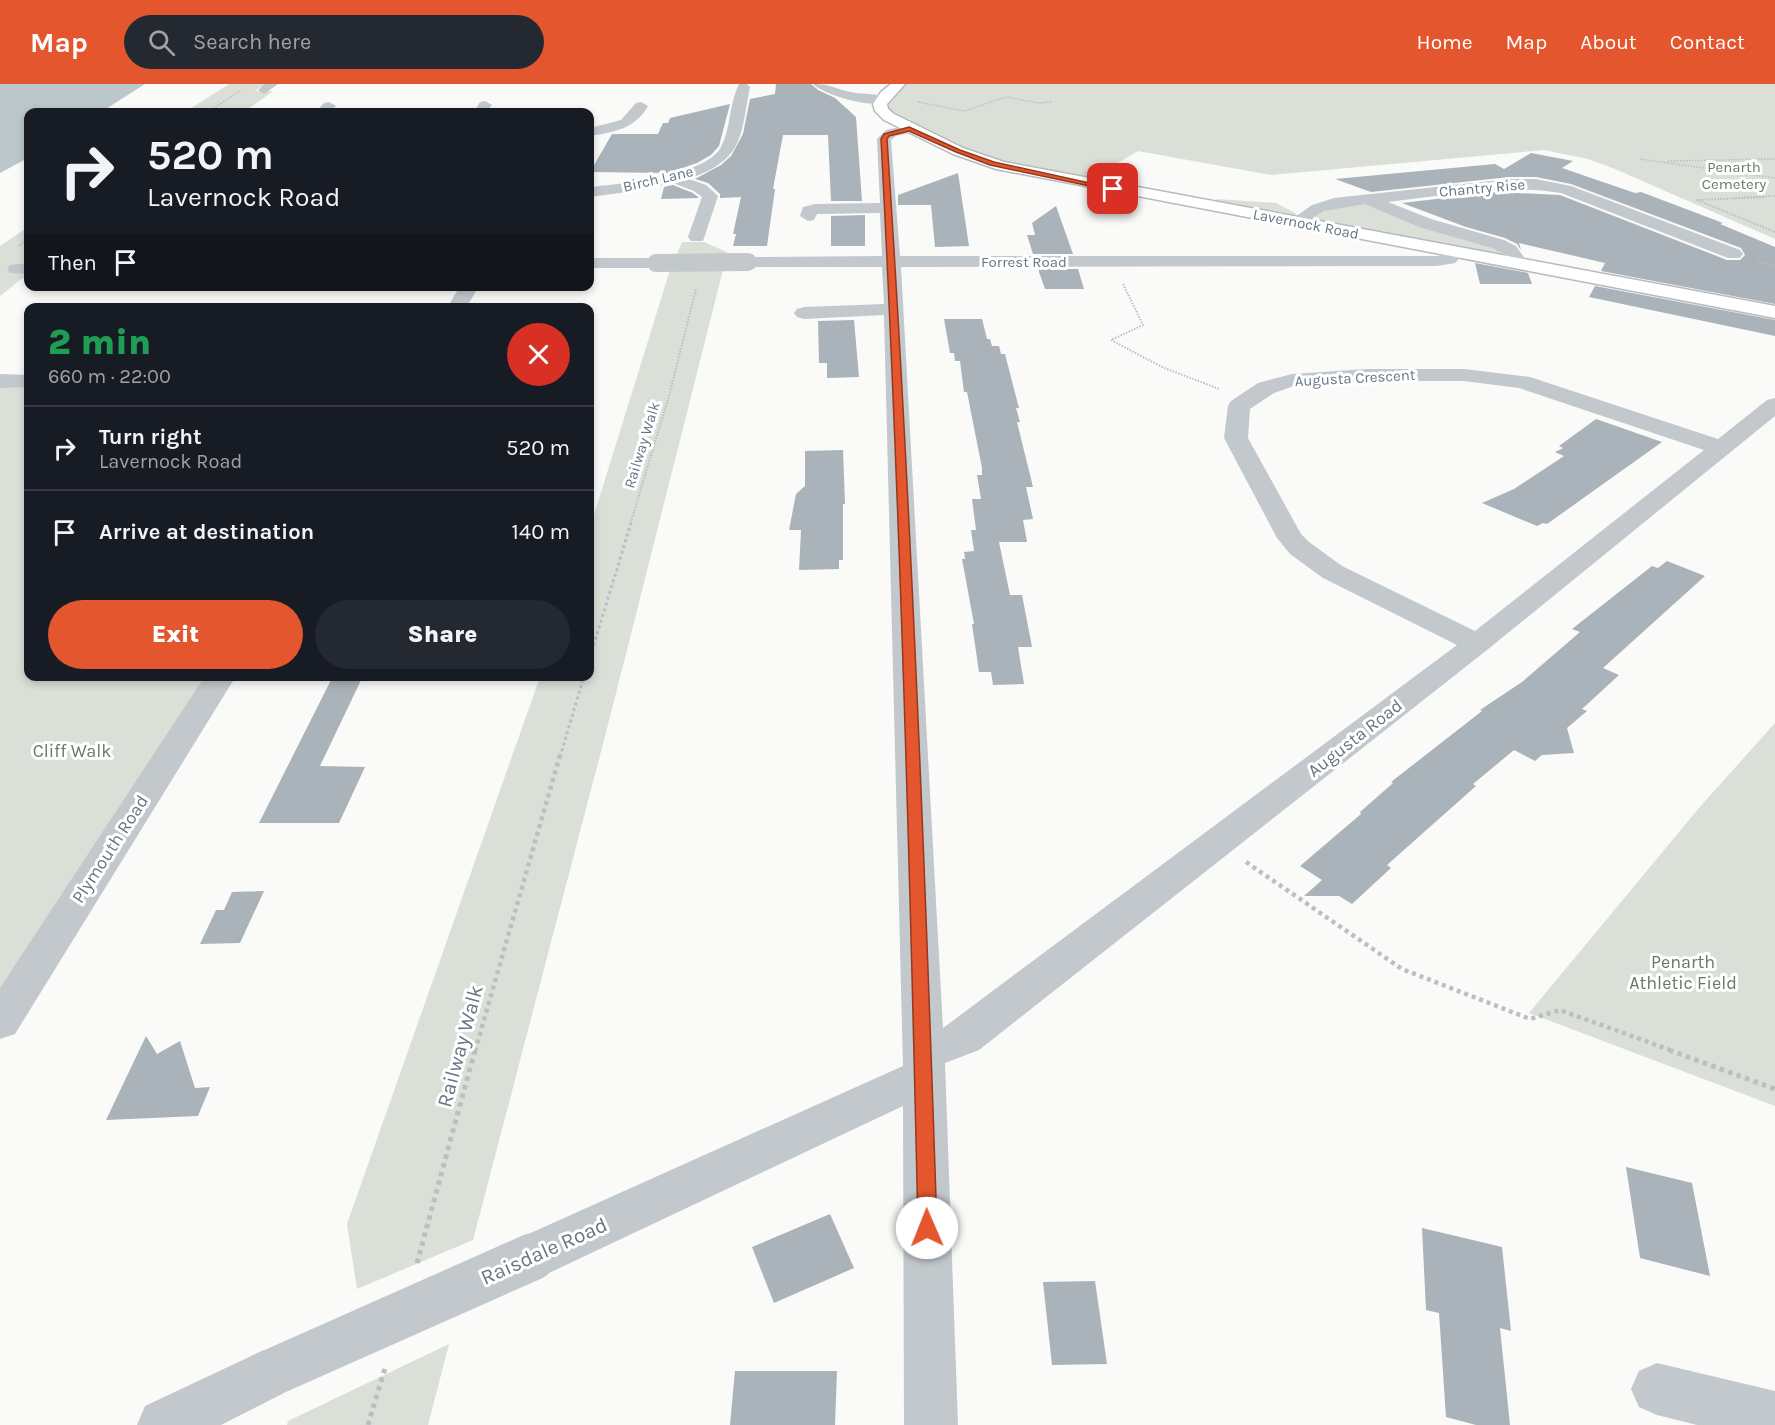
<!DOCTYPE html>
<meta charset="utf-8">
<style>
:root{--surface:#171b24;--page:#242831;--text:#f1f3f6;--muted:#9ea1a6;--line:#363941;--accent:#e4572e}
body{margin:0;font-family:Karla,sans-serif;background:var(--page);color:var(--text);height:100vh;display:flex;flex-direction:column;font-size:22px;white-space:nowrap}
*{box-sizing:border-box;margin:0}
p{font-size:20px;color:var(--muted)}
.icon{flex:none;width:33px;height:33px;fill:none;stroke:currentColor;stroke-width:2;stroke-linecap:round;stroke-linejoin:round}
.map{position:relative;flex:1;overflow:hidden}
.drawer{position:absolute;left:24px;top:219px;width:570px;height:378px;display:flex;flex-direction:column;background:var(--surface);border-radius:12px;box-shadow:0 3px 9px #0003}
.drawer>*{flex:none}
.hud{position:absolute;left:24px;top:24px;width:570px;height:183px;border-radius:12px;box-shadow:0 3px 9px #0003;background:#171b24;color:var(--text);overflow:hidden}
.pin{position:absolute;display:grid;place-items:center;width:51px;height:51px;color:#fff;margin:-26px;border-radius:12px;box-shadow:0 3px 9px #0006}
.me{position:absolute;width:66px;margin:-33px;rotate:359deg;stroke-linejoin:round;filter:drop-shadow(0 0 4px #0008)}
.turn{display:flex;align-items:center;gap:21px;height:126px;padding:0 24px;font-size:27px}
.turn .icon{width:78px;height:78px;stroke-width:2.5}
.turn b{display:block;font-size:42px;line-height:51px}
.then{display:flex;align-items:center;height:57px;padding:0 24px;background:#0003;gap:12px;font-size:22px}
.round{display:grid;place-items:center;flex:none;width:63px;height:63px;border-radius:32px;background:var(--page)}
.headline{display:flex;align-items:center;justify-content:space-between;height:102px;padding:0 24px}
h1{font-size:36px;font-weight:800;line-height:45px;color:#1e9e55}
.primary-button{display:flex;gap:12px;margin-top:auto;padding:12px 24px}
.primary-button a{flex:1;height:69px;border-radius:36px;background:var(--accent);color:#fff;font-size:24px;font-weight:800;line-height:69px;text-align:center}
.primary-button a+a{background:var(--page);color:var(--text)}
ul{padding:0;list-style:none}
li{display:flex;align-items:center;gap:18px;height:84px;padding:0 24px;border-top:2px solid var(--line)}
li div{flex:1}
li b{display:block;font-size:22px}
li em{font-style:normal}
header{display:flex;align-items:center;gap:36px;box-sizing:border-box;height:84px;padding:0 30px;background:var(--accent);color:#fff}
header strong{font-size:28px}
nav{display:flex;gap:33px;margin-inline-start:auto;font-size:21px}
.search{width:420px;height:54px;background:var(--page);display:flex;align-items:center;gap:15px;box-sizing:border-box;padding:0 21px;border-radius:33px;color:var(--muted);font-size:22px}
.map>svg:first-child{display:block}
.green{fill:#dadfd7}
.water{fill:#bbc7cb}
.building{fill:#aab3b9}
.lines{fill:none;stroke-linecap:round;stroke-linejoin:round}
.major-casing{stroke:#b5babe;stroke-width:3}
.path-far4{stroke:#bbbfc2;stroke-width:1.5;stroke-dasharray:1.5 1.5;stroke-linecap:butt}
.path-far3{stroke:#bbbfc2;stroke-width:2;stroke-dasharray:1.5 1.5;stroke-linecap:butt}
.path-far2{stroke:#bbbfc2;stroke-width:3;stroke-dasharray:3 3;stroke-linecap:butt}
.path-far1{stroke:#bbbfc2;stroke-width:4.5;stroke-dasharray:4 4;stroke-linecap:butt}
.path{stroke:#bbbfc2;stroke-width:5;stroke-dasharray:4.5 4.5;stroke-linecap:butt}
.minor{fill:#c3c8cc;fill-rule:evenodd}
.major{fill:#fff;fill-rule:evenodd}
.minor-bridge-far1{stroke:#c3c8cc;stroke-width:18}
.minor-bridge{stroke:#c3c8cc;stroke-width:47}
.route{fill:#e4572e;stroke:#94391e;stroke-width:1.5}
.labels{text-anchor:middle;stroke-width:6;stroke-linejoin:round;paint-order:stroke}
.far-park-label{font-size:15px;fill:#687a64;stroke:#fff}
.far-street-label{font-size:15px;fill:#657683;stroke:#fff}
.street-label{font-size:18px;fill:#657683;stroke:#fff}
.park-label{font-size:18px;fill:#687a64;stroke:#fff}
.near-street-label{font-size:21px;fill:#657683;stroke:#fff}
</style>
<header>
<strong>Map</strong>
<div class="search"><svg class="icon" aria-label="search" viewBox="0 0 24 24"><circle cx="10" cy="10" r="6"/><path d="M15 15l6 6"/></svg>Search here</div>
<nav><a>Home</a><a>Map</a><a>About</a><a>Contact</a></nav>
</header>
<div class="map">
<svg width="1775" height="1341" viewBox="0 0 1775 1341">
<rect width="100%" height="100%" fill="#fafaf8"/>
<g class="green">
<polygon points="229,0 264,0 255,7 273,7 244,28 185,28"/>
<path d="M906,0H1775V155L1615,85L1588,75L1544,66L1271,91L1138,67L1087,97C1053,90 1017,84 984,72C952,61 922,45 892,29L888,23L891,14Z"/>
<polygon points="1217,115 1276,119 1297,130 1290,132 1214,120"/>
<polygon points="1364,119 1479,157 1506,171 1505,172 1309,135 1323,125"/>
<polygon points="28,143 28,192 20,196 0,212 0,162"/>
<polygon points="682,158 704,158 727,168 726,173 676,173"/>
<polygon points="670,186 723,186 610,633 473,1156 357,1205 347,1140 540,593 590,592 590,444"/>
<polygon points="28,300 28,592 206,593 0,906 0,301"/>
<polygon points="1775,639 1775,1022 1529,929 1699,724"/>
<polygon points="449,1260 428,1341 287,1341 288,1337"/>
</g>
<polygon class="water" points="0,0 145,0 101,28 28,28 28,74 0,89"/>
<g class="building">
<polygon points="776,0 811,0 818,6 835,14 856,33 862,117 831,117 828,51 783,51 773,105 775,105 767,162 733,162 736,150 733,150 741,113 720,114 720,110 708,99 695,95 721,81 731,72 743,50 750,15 775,10"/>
<polygon points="730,20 719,62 711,71 697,79 668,89 590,88 612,50 658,50 663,39 668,39 670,34"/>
<polygon points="1531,69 1573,77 1562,84 1635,109 1641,108 1723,139 1720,140 1775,163 1775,220 1601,187 1605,179 1519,159 1521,166 1517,160 1505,154 1466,143 1402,119 1496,108 1560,111 1727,176 1740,176 1745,171 1741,164 1571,100 1536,93 1509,93 1371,108 1335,95 1495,80 1504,85"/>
<polygon points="958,89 969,162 935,163 931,121 898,121 898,111"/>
<polygon points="673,101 693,109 699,114 661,115 664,103"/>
<polygon points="1056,122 1073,170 1033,170 1027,151 1035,151 1032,139"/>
<polygon points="865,131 865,162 831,162 831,132"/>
<polygon points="1475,179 1528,189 1532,200 1480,200"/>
<polygon points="1038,185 1078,185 1084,205 1045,205"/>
<polygon points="1595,202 1775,236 1775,252 1589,213"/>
<polygon points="944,235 982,235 987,255 990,255 992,262 999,262 1001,270 1005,270 1019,324 1016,324 1020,338 1017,338 1033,403 1026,403 1033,435 1023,436 1027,458 999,458 1010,511 1022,511 1032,563 1018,563 1024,600 993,601 991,588 979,588 972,540 974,540 962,475 965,475 964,468 974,467 971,446 976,446 972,415 981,415 977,391 982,391 982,384 967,308 964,308 960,277 955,277 954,269 950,269"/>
<polygon points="854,236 859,293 827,294 827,279 819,279 818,237"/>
<polygon points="1596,335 1662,358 1547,440 1543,439 1537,442 1482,419 1514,405 1564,372 1555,368 1563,364 1559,362"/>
<polygon points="843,366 845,420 843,420 843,476 839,476 839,485 799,486 801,446 789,446 796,410 805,402 805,367"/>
<polygon points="1667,477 1705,492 1603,584 1619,591 1582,625 1587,627 1567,644 1574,669 1542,671 1535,677 1514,666 1473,700 1476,702 1387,781 1391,784 1352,820 1339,812 1304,812 1322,796 1300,782 1361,730 1360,728 1393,699 1391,698 1482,627 1480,626 1522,598 1580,548 1572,545 1652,482 1658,484"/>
<polygon points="333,592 363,592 320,682 365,683 339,739 259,739"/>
<polygon points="264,807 240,859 200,860 216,826 224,826 232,808"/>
<polygon points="146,952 157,970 180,957 195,1004 210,1003 198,1032 106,1036"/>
<polygon points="1626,1083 1692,1099 1710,1192 1640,1174"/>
<polygon points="830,1130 854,1184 774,1219 752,1163"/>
<polygon points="1422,1144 1502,1163 1511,1247 1500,1244 1510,1341 1476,1341 1446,1333 1439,1229 1426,1226"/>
<polygon points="1095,1197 1107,1280 1052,1281 1043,1198"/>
<polygon points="735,1287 837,1287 835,1341 730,1341"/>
</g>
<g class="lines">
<g class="major-casing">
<polygon id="major" points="891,0 905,0 887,20 888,25 894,30 963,64 1004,78 1775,222 1775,234 996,85 953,70 884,36 875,27 873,20 881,8"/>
</g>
<g class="path-far4">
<polyline points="918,18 964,27 1006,13 1039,19 1051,18"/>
<polyline points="208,28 241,6"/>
<polyline points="1640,75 1775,94"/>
<polyline points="1668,77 1775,75"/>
<polyline points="1735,114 1775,112"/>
</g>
<g class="path-far3">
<polyline points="1764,113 1697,116 1775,148"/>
<polyline points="19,162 28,155"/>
<polyline points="1758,177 1775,182"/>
<polyline points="1123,200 1143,241 1111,256 1162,283 1219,305"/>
<polyline points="630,441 669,312 696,205"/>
</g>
<g class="path-far2">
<polyline points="590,573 631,439"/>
<polyline points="560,673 584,592"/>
</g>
<g class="path-far1">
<polyline points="1246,778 1402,885 1530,935 1560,926 1673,967"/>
<polyline points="475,967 560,671"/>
</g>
<g class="path">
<polyline points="1669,966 1775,1005"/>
<polyline points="417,1179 475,966"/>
<polyline points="368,1341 386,1281"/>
</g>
<g class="minor">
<polygon points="264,0 278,0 264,10 258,6"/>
<path d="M739,0H747L750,3C740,54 744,75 689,95L706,101L718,112L703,157H691L688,153L702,113L694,107L673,99L641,106L590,113V103C619,100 706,92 721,63C731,44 729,19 739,0Z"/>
<path d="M813,0C831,0 835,5 851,8C862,11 880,8 889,16C877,27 824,11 813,0Z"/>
<polygon points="485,17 492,21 486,28 474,28 480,18"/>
<polygon points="329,18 336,22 330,28 316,28 324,19"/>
<path d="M641,18L648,22C635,45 614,48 590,52V44L621,36L636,19Z"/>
<path d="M909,41L916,45L914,48L896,52L891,56L900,172H1437L1443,171L1450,165H1462L1465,169L1455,179L1437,182L901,183L943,944L1457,561L1323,494L1290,470L1277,454L1224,354L1228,322L1231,317L1258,299L1292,290L1366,285H1464L1530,293L1718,355L1767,316L1775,314V332L1487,566L979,966L945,979L958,1341H904L903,1022L532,1197L515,1190L508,1173L515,1156L903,982L884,231L804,235L797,233L794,229L797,225L804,223L884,220L882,183H748L742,182L739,178L742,174L748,173L882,172L880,129L817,130L814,136L808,137L800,132L803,123L815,120L880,119L877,55L886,46ZM1366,297H1464L1519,304L1704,366L1475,547L1342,482L1309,458L1301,450L1248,354L1250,325L1274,309L1294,302Z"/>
<path d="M1509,95H1536L1571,102L1740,166L1743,170L1740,174H1728L1561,109C1504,99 1445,112 1388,118L1431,135L1504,156L1516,162L1526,176L1521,183H1509L1506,179L1508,176L1504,170L1492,164L1419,143L1365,120L1324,127L1296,143L1288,138L1312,121L1334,114Z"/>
<polygon points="590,174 656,174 662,175 665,179 662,183 656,184 590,184"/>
<polygon points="16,180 28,180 28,190 10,189 7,185 10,181"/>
<polygon points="460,202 479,202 466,224 447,224"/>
<polygon points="0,290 28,291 28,303 0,304"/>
<polygon points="205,592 236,592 15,950 0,955 0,904"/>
<polygon points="264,1266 282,1274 290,1292 282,1310 221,1341 137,1341 145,1322"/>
<polygon points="1657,1279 1775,1307 1775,1341 1697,1341 1657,1331 1639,1323 1631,1305 1639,1287"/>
</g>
<use href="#major" class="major"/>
<polyline class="minor-bridge-far1" points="656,179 748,178"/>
<polyline class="minor-bridge" points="264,1292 532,1173"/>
</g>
<path class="route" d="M909,43L960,66L994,78L1117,105L1113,107L990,81L956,68L909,47L889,52L887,55C911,418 925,781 937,1144L934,1151L927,1154L920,1151L918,1144C910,781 900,418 881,55L884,50Z"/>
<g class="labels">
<g class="far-park-label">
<text x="1734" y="88">Penarth<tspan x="1734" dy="17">Cemetery</tspan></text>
</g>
<g class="far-street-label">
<text transform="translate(658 95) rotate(-13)" y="5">Birch Lane</text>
<text transform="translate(1482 104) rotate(-5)" y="5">Chantry Rise</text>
<text transform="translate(1306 140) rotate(11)" y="5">Lavernock Road</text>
<text x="1024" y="183">Forrest Road</text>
<text transform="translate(1355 294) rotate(-3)" y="5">Augusta Crescent</text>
<text transform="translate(642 361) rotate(-73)" y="5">Railway Walk</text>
</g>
<g class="street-label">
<text transform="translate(1355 654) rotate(-38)" y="6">Augusta Road</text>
<text transform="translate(110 765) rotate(-57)" y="6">Plymouth Road</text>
</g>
<g class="park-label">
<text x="72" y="673">Cliff Walk</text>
<text x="1683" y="884">Penarth<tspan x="1683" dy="21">Athletic Field</tspan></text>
</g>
<g class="near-street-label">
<text transform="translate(460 962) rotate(-75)" y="7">Railway Walk</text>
<text transform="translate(544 1167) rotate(-24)" y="7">Raisdale Road</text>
</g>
</g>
</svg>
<div class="pin" style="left:1113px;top:105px;background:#d93025"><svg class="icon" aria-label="arrive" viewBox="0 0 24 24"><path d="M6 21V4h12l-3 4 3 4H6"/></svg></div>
<svg class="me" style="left:927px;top:1144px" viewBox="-20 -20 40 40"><circle r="19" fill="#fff"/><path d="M0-13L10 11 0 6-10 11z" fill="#e4572e"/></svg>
<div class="hud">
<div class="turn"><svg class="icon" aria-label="right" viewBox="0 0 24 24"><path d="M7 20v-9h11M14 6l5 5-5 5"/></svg><div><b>520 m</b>Lavernock Road</div></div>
<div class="then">Then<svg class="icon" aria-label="arrive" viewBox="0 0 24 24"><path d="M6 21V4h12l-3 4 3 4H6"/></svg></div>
</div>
<section class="drawer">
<div class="headline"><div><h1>2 min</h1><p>660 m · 22:00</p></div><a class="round" style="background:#d93025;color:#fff"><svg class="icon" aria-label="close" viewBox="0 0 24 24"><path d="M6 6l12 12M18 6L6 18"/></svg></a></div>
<ul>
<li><svg class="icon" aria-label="right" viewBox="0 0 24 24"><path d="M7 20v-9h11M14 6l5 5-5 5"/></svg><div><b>Turn right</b><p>Lavernock Road</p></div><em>520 m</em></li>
<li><svg class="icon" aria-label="arrive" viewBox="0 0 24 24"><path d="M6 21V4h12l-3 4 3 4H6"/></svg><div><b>Arrive at destination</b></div><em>140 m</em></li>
</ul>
<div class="primary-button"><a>Exit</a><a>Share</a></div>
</section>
</div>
